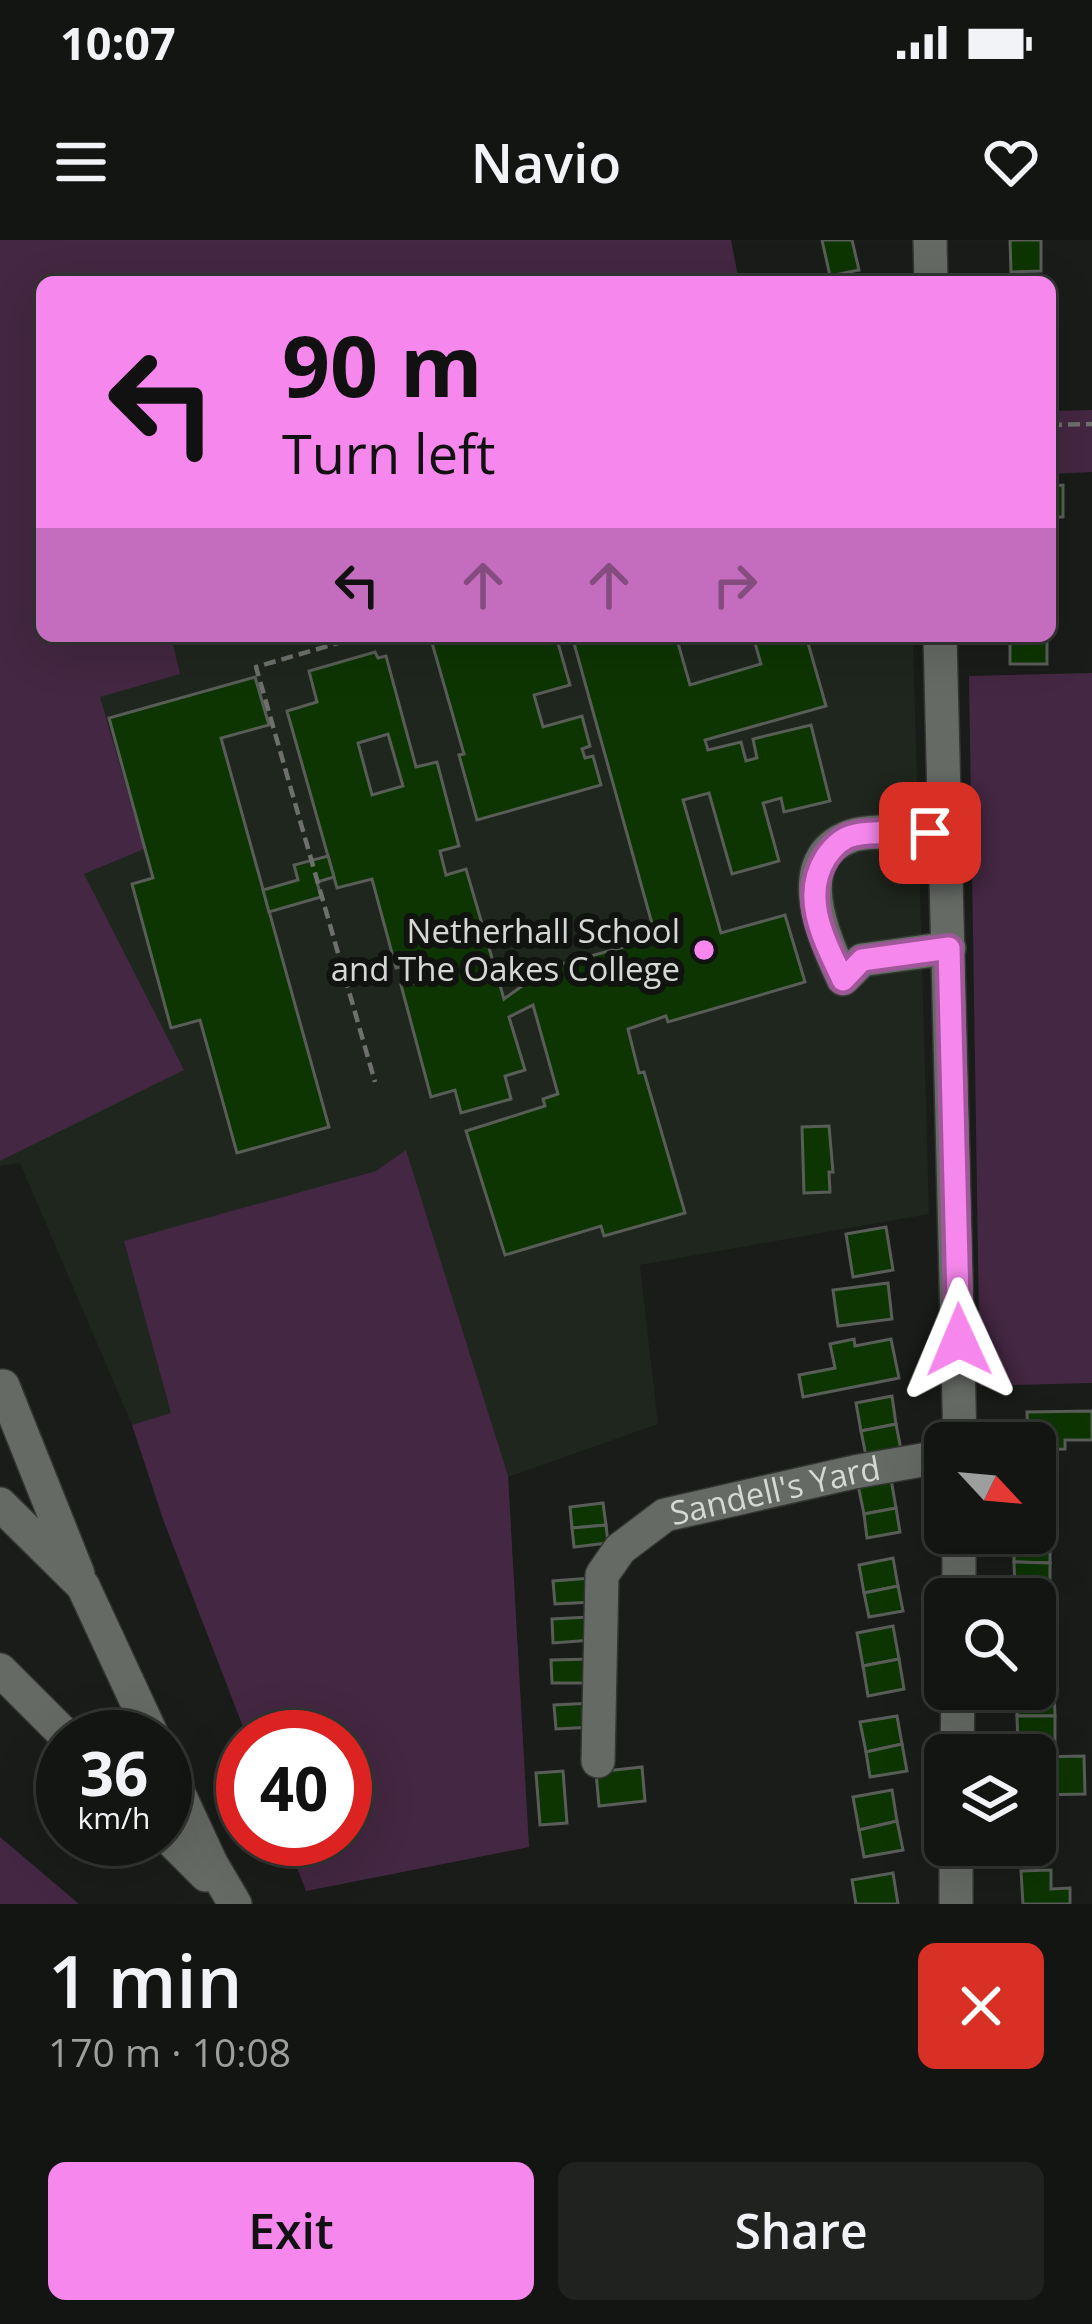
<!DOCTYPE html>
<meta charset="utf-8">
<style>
:root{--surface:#131512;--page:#202220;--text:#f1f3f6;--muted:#9d9f9f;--line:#323432;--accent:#f688ed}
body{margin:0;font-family:"Open Sans",sans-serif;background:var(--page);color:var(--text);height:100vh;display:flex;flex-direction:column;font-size:45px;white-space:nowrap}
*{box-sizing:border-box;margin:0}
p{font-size:39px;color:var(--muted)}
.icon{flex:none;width:66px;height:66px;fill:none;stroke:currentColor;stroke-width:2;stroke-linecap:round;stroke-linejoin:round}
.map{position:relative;height:1664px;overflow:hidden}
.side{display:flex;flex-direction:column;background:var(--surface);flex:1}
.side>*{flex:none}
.hud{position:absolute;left:36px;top:36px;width:1020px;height:366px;border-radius:18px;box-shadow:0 12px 48px #0002,0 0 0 3px var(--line);background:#f688ed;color:#111;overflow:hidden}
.needle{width:78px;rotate:116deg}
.controls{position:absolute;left:924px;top:1182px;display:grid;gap:24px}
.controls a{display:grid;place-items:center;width:132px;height:132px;border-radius:18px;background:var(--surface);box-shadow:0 12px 48px #0002,0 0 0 3px var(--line);font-size:60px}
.speed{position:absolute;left:36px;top:1470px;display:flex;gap:24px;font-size:60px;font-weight:700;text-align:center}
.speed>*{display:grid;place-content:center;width:156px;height:156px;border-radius:50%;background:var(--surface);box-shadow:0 12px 48px #0002,0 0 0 3px var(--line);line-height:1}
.speed small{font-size:30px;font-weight:400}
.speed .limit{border:18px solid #d22;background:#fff;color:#111}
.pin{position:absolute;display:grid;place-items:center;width:102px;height:102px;color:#fff;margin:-51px;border-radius:24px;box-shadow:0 6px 18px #0006}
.me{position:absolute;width:132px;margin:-66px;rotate:359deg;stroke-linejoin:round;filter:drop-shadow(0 0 9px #0008)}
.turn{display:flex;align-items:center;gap:42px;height:252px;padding:0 48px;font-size:54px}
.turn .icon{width:156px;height:156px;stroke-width:2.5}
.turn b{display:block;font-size:84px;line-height:102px}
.lanes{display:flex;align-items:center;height:114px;padding:0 48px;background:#0003;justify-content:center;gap:60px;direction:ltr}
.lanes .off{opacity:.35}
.round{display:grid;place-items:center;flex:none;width:126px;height:126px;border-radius:18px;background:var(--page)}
.overview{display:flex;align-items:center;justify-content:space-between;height:204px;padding:0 48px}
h1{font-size:72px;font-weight:600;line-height:90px}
.button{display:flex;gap:24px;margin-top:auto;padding:24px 48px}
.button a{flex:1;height:138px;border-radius:18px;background:var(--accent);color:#111;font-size:48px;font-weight:600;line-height:138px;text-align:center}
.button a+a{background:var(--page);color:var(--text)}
.status{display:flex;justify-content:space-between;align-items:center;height:84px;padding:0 60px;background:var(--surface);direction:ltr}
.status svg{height:33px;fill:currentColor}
header{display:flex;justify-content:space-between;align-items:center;height:156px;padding:0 48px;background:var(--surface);font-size:54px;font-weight:600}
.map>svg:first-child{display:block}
.built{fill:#1f261d}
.green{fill:#442742}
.building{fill:#0d3502;stroke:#595d58;stroke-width:3;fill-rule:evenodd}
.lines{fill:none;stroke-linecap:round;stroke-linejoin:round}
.minor-casing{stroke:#333532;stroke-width:36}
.path{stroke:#6d706c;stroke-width:4.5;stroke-dasharray:12 6;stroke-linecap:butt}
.minor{stroke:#666a65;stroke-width:33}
.route-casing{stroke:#a0589a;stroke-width:30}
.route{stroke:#f688ed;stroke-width:21}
.poi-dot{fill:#f688ed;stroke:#10130f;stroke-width:4.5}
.labels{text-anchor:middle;stroke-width:12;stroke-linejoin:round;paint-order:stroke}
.poi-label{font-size:33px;fill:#d6d8d5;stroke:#10130f;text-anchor:end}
.street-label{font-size:33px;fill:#d6d8d5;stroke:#10130f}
</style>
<div class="status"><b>10:07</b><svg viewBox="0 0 49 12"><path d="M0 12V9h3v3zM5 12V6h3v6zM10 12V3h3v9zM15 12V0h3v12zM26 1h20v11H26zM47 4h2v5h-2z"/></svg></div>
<header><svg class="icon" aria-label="menu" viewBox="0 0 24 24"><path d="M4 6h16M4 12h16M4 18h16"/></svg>Navio<svg class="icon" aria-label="heart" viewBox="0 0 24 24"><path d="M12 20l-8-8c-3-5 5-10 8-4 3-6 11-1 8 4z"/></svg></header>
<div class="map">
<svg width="1092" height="1664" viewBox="0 0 1092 1664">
<rect width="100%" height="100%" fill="#191c18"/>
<polygon class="built" points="0,0 731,0 739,42 42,42 42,396 913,396 929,974 640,1025 658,1184 508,1237 529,1607 306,1651 286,1599 345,1599 345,1497 247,1497 164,1282 132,1185 20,923 0,926"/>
<g class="green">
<polygon points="0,0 731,0 739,42 42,42 42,396 171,396 180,434 100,457 144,609 84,634 184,830 0,921"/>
<polygon points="1092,170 1092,232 1050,234 1050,171"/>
<polygon points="1092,433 1092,1143 980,1146 969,436"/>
<polygon points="406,910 508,1236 529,1607 306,1651 286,1599 345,1599 345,1497 247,1497 164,1282 132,1185 171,1173 124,1001 376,931"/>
<polygon points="0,1597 79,1664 0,1664"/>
</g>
<g class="building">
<polygon points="822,0 852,0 859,30 830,36"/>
<polygon points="1010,0 1041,0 1041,31 1011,32"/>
<polygon points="1063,245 1063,277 1050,277 1050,246"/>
<polygon points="430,396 556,396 570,445 534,455 543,487 582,476 590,506 582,509 585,518 593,516 601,545 477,580 459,515 464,514"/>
<path d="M572,396H676L690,445L761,424L753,396H806L826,466L705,500L708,510L741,502L746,521L757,518L753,499L811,485L830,561L784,572L781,558L763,563L779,621L732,634L709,553L683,560L721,693L785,675L805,742L668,782L666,776L628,789L639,833L644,832L685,973L604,996L601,986L505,1015L466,891L545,866L543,859L558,854L533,765L509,777L525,830L505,836L511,859L461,873L455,850L431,857L401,745L429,741L424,722L396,728L372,639L337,648L287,471L317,462L309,431L375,412L378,418L386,416L416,527L437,522L459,606L440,611L446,635L466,629L504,759L525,744L522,735L656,698ZM388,494L403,546L372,555L358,503Z"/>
<rect x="1010" y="396" width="37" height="28"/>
<polygon points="255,437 269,485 221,498 329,887 237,913 200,780 171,788 132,644 153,638 109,478"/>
<polygon points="328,616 334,637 317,642 321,657 269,672 263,650 298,640 294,625"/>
<polygon points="829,886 833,932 829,932 830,952 804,953 802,887"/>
<polygon points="886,987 893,1030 853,1037 846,994"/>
<polygon points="888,1043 892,1079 838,1086 833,1050"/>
<polygon points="854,1099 855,1106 891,1099 899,1138 803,1157 799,1135 835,1128 830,1104"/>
<polygon points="892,1156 896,1184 861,1191 856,1163"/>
<polygon points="1092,1171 1092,1200 1065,1200 1065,1209 1035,1210 1035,1203 1028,1203 1027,1172"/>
<polygon points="896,1184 902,1215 867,1221 861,1191"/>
<polygon points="1035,1225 1052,1225 1053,1282 1035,1282"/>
<polygon points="891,1239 896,1268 864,1274 858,1245"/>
<polygon points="603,1263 606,1285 572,1288 570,1267"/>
<polygon points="896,1268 900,1292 867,1298 864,1274"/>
<polygon points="606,1285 608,1303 574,1307 572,1288"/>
<polygon points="1050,1292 1050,1323 1014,1322 1014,1293"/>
<polygon points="893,1318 898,1346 864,1353 859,1325"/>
<polygon points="1014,1322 1050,1323 1050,1353 1015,1353"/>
<polygon points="591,1338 593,1362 555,1364 553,1341"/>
<polygon points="898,1346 903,1371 869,1377 864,1353"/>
<polygon points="1051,1367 1053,1396 1035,1397 1035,1368"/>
<polygon points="590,1377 592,1400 553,1403 552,1379"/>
<polygon points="893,1386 899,1419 863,1426 857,1393"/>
<polygon points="1053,1396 1054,1425 1035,1426 1035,1397"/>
<polygon points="592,1419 593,1443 552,1443 551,1420"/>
<polygon points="899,1419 904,1449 868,1456 863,1426"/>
<polygon points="1054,1446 1055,1476 1017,1476 1017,1449"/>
<polygon points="593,1463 594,1487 556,1489 554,1465"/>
<polygon points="897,1476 902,1504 866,1512 860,1482"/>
<polygon points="1017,1476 1055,1476 1055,1507 1018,1508"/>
<polygon points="902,1504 907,1531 870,1537 866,1512"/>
<polygon points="1084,1516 1085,1554 1035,1555 1035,1517"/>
<polygon points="642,1527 645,1561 599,1566 596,1532"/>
<polygon points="563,1531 567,1583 540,1585 536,1533"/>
<polygon points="892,1550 897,1581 859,1590 853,1557"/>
<polygon points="1035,1569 1054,1569 1055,1602 1035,1603"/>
<polygon points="897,1581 903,1610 864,1617 859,1590"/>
<polygon points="1051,1630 1051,1649 1070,1648 1070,1664 1023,1664 1021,1631"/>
<polygon points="893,1633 898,1664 856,1664 852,1640"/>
</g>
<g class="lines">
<g class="minor-casing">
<g id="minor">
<polyline points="930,0 931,42"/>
<polyline points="940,396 960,1203"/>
<path d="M946,593C921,594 873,588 851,596C787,619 825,700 843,739L862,720L949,708"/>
<polyline points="3,1146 78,1334"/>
<polyline points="0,1264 83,1346 153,1497"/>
<polyline points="959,1359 959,1293"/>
<polyline points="0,1430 67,1497"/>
<polyline points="957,1515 958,1449"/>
<path id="s1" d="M598,1521L602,1335L620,1309L665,1275L854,1232L945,1216"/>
<polyline points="165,1524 211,1623 235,1664"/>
<polyline points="165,1594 206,1635"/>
<polyline points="956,1664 956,1605"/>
</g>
</g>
<g class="path">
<polyline points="1050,185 1092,184"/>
<polyline points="362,396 256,427 375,842"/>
<polyline points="944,1419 944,1383"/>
<polyline points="943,1575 943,1545"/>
</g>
<use href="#minor" class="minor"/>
</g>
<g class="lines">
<g class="route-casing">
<path id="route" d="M930,593C907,594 878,590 855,595C843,597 833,607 826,617C800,658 825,701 843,740L862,720L949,708L959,1100"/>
</g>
<use href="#route" class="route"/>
</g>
<circle class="poi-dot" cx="704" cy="710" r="12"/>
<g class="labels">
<g class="poi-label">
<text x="680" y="703">Netherhall School<tspan x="680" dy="38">and The Oakes College</tspan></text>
</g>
<g class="street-label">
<text dy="12" stroke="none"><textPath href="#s1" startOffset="387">Sandell's Yard</textPath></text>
</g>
</g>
</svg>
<div class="controls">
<a><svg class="needle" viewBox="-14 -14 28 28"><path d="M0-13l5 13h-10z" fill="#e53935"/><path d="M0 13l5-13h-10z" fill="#9d9f9f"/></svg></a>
<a><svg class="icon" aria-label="search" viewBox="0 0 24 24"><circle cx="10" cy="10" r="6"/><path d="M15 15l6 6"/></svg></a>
<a><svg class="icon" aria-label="layers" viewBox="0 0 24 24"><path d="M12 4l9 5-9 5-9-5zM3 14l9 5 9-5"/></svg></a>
</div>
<div class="speed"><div>36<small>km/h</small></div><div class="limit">40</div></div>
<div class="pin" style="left:930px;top:593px;background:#d93025"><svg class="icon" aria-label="arrive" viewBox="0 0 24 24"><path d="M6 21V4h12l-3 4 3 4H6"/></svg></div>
<svg class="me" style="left:959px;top:1100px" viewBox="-20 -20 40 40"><path d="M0-17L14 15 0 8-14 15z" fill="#f688ed" stroke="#fff" stroke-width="4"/></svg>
<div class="hud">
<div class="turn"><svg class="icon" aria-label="left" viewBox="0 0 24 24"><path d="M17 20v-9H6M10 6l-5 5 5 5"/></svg><div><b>90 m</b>Turn left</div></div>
<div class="lanes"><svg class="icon" aria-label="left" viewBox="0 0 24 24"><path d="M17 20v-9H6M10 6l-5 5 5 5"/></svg><svg class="icon off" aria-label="ahead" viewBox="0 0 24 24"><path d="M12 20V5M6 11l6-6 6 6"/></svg><svg class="icon off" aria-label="ahead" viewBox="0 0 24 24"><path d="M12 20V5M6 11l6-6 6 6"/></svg><svg class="icon off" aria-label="right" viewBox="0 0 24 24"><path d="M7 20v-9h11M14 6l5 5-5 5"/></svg></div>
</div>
</div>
<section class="side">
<div class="overview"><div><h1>1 min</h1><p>170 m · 10:08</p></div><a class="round" style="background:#d93025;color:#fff"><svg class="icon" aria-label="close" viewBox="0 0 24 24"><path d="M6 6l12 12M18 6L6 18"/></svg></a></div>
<div class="button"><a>Exit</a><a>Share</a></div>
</section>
